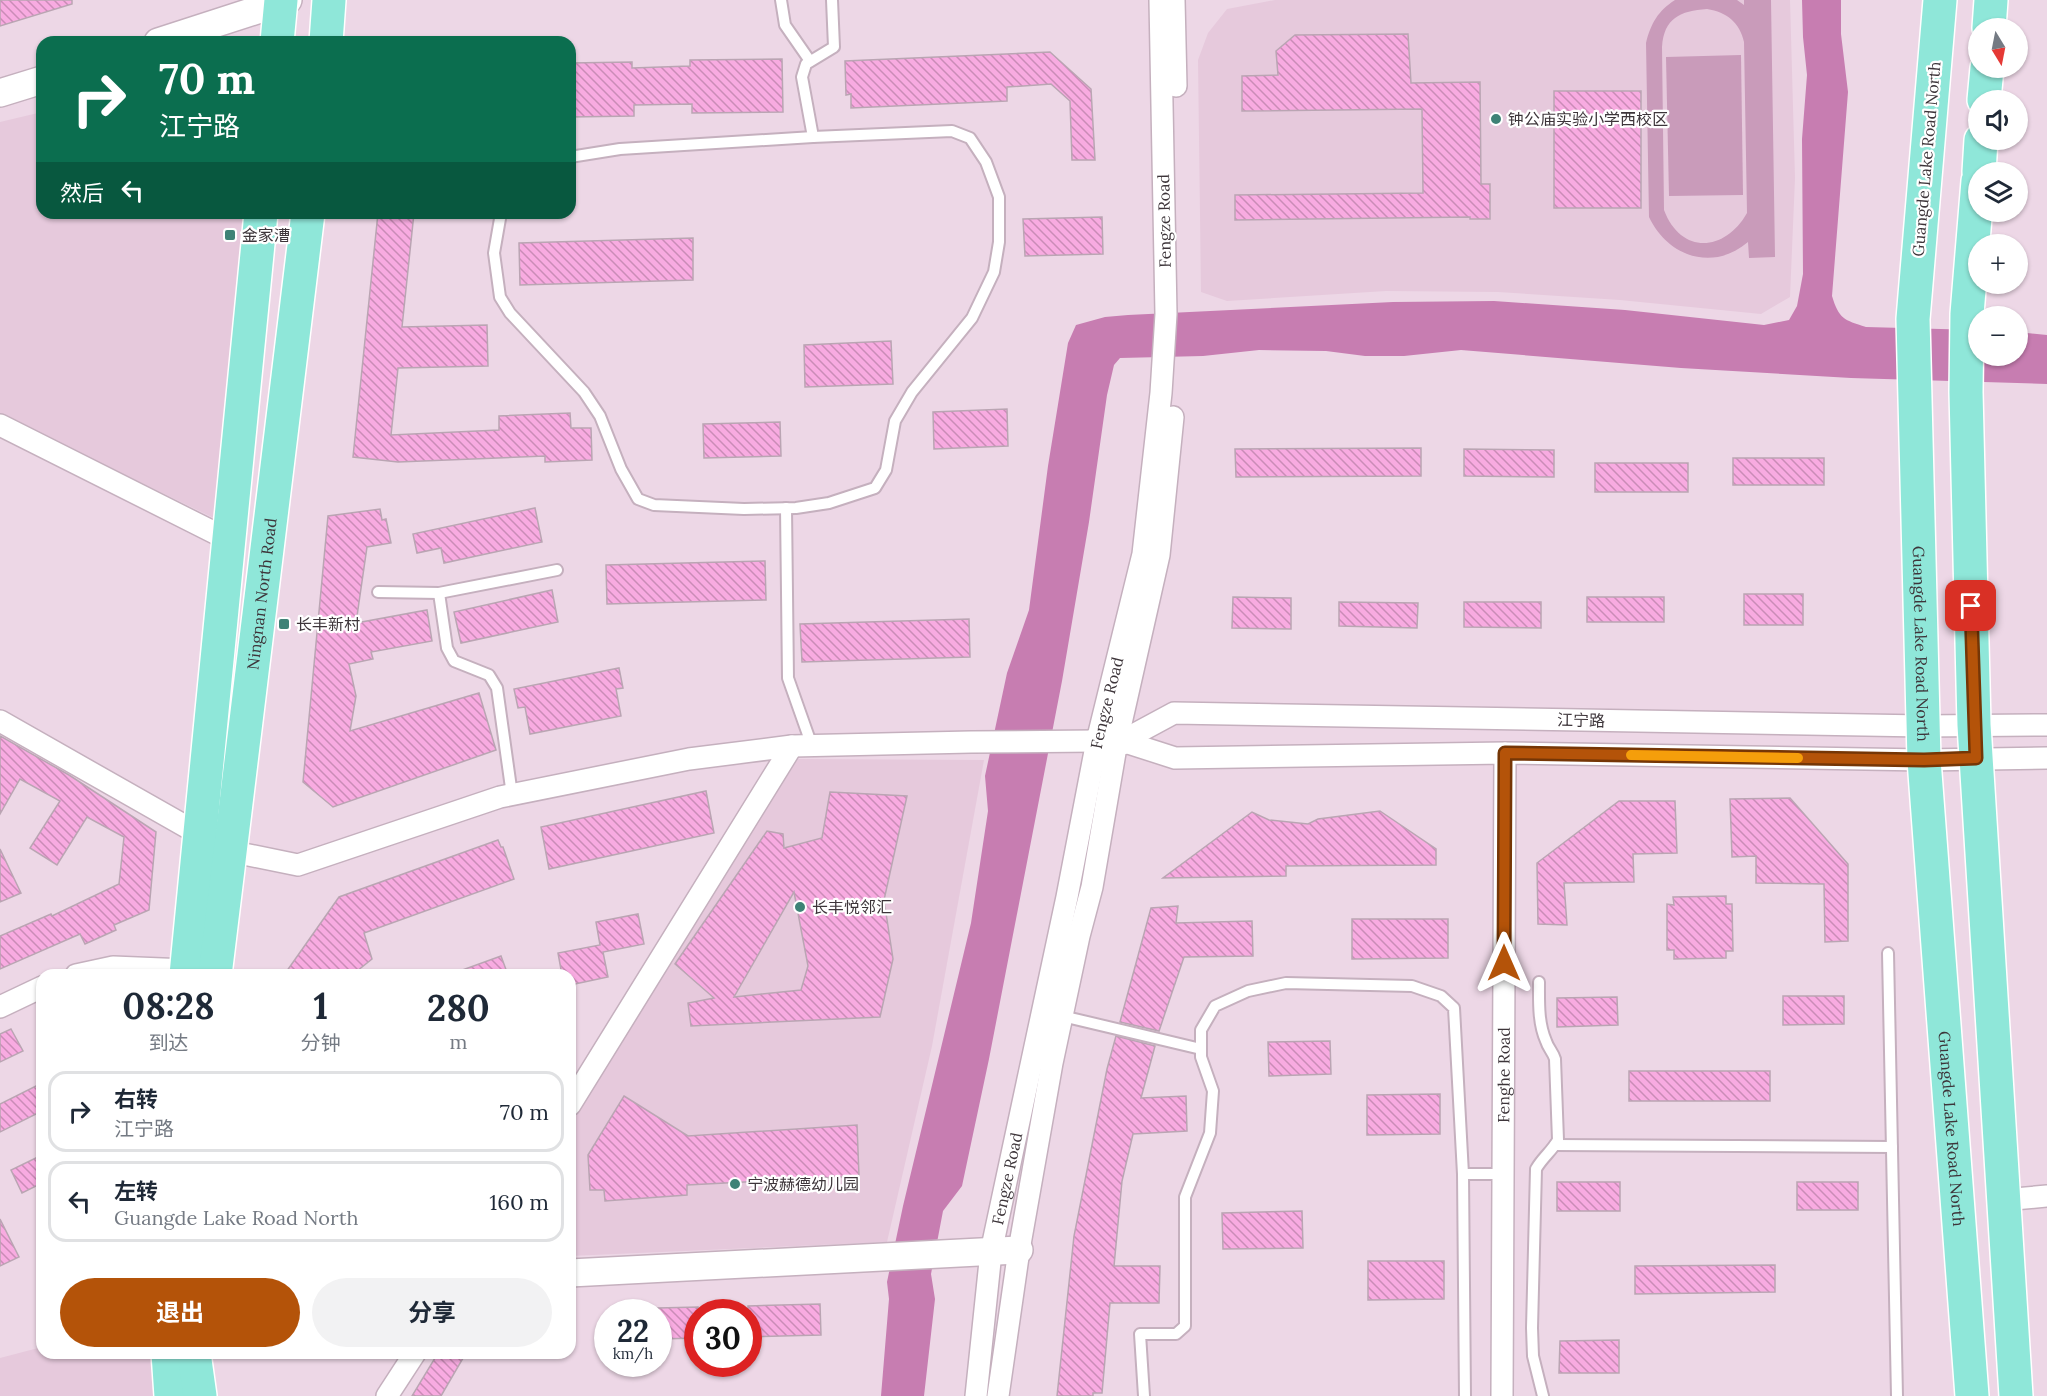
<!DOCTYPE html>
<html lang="zh">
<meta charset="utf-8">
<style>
:root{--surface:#fff;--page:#f2f2f3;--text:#1f2937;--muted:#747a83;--line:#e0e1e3;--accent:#b45309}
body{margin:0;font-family:Lora,"Noto Sans SC",serif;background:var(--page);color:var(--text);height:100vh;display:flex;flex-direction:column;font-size:22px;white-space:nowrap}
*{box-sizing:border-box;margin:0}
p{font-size:20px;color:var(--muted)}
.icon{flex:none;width:33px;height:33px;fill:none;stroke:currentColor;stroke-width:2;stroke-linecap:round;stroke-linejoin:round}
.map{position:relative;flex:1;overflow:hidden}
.drawer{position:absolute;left:36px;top:969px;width:540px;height:390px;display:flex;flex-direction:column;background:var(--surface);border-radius:18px;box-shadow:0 2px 4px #0004}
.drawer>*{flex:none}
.top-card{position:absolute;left:36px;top:36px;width:540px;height:183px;border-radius:18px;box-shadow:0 2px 4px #0004;background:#0b6e4f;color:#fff;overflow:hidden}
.needle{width:39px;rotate:170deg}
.fabs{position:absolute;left:1968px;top:18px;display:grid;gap:12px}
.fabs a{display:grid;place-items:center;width:60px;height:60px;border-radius:50%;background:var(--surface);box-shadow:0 2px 4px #0004;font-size:30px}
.speed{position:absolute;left:594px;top:1299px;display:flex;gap:12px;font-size:30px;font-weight:700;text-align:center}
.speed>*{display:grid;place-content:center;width:78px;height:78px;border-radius:50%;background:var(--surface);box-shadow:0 2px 4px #0004;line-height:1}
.speed small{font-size:15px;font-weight:400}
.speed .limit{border:9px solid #d22;background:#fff;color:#111}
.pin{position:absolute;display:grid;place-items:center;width:51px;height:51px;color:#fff;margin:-26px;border-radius:12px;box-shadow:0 3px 9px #0006}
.me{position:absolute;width:66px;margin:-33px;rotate:0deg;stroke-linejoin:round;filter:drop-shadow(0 0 4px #0008)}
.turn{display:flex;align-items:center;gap:21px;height:126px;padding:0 24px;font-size:27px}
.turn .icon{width:78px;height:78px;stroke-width:2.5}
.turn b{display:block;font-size:42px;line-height:51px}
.then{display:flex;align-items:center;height:57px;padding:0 24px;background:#0003;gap:12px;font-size:22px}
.eta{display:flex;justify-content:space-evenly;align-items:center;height:102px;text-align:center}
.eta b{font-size:36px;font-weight:700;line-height:42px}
.action{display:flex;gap:12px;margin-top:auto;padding:12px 24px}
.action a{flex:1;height:69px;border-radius:36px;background:var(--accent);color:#fff;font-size:24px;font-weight:700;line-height:69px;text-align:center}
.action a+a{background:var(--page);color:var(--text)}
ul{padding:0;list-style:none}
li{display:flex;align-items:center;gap:18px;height:81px;margin:0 12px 9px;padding:0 12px;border:3px solid var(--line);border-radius:18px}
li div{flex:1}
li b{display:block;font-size:22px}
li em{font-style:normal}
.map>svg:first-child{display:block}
.built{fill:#e6c9dc}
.green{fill:#c99bba;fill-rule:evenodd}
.water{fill:#c77db1}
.building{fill:url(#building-back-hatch);stroke:#baa5b3;stroke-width:1.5;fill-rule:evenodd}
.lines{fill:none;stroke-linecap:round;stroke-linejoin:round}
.service-casing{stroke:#c5b0be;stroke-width:14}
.minor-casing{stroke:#c5b0be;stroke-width:24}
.tertiary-casing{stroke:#c5b0be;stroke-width:30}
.primary-casing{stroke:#fff;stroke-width:36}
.service{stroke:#fff;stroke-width:10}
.minor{stroke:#fff;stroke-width:21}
.tertiary{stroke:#fff;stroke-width:27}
.primary{stroke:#8fe7d9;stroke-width:33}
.route-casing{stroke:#753606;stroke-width:15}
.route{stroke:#b45309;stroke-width:10}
.slow{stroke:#f59e0b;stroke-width:10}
.poi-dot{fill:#3e8276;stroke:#fff;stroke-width:2}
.labels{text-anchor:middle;stroke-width:4.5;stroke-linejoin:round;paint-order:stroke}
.poi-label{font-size:16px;fill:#3d353a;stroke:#fff;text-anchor:start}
.street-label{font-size:16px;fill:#3d353a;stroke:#fff}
</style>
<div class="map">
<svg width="2047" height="1396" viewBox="0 0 2047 1396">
<defs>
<pattern id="building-back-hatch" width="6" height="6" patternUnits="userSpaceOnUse" patternTransform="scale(1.5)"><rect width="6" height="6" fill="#f8abe1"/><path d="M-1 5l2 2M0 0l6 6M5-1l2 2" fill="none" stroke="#ca8cb7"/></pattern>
</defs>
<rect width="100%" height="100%" fill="#edd7e6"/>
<g class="built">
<polygon points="1275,0 1790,0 1795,178 1790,297 1761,314 1620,300 1498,292 1386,291 1227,301 1201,292 1198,60 1208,33 1227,9"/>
<polygon points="42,112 42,213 247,213 222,522 0,414 0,122"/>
<polygon points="798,759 984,760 932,1046 887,1242 570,1256 570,1126 616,1047"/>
<polygon points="42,1347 42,1353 156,1353 159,1396 0,1396 0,1358"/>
</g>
<g class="green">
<path d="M1675,0H1737L1744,5V0H1771L1775,257L1749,258L1748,242C1713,272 1668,257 1649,217L1646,43C1651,23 1658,11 1675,0ZM1707,9C1727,12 1740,23 1744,42L1747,213C1725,252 1681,255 1664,210L1662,47C1664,18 1680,11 1707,9Z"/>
<polygon points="1741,55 1743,195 1669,196 1666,57"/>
</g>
<path class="water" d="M1802,0H1841V34L1848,92L1832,296C1839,319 1844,320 1866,327L1978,330V356H2018V332L2047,335V384L1851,378L1681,368L1461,350L1404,356H1365L1326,351L1259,350L1203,356L1120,358L1114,365L1107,395L1089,522L1062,681L989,1059L962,1186L943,1211L931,1274L935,1299L924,1396H881L889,1299L887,1282L903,1206L971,923L988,811L985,776L1007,673L1029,610L1048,466L1068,343L1076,325L1105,317L1128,315L1393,302L1494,301L1625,310L1764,325L1789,320L1797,306L1803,274L1802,139L1807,75L1803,37Z"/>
<g class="building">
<polygon points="0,0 72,0 72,4 0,26"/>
<polygon points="1408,34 1411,83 1480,82 1481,184 1490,184 1490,219 1470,219 1470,217 1235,220 1235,195 1423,193 1422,109 1242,111 1242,76 1278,75 1276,51 1295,35"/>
<polygon points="1050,52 1091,89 1095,160 1072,160 1070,101 1051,84 1007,87 1007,101 851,108 851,94 846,95 845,61"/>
<polygon points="782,59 783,112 692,113 692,104 634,105 634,116 570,117 570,63 632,62 632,68 690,66 690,60"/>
<rect x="1554" y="91" width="87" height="117"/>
<polygon points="378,213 414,213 402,327 487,325 488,366 398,368 391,435 499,430 499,416 570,413 571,428 591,428 592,460 545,462 545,456 398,462 353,457"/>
<polygon points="1102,217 1103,254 1025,256 1023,219"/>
<polygon points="693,238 693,280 520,285 519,243"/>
<polygon points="891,341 893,384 805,387 804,345"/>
<polygon points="1007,409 1008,446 934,449 933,412"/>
<polygon points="780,422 781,456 704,458 703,424"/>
<polygon points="1421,448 1421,476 1236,477 1235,449"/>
<polygon points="1464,449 1554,450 1554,477 1464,476"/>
<rect x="1733" y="458" width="91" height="27"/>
<rect x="1595" y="463" width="93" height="29"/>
<polygon points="535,508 542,542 444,563 441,548 417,553 413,534"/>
<polygon points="380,509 382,520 386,519 391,543 367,547 356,623 427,610 432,641 371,652 373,659 349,664 356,696 350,731 479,693 496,750 333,807 303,782 328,516"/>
<polygon points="765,561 766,600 607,604 606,565"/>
<polygon points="552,590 558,622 461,643 454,612"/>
<rect x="1744" y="594" width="59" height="31"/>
<polygon points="1233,597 1291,598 1291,629 1232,628"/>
<rect x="1587" y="597" width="77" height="25"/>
<polygon points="1339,602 1418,603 1417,628 1339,626"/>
<polygon points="1464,602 1541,602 1541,628 1464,627"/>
<polygon points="969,619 970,657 802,662 800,624"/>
<polygon points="619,668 623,688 616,689 621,716 530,734 525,707 518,708 514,689"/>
<polygon points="0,736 69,775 156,832 149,910 114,925 116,930 85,944 80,934 0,969 0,936 51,914 52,916 119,884 124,837 87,817 57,865 30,848 60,801 20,779 0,814"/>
<polygon points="706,791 714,833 549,869 541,827"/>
<path d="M830,792L907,796L884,900L893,959L880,1017L691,1026L688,1003L714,998L675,964L767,831L783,834L784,848L822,838ZM794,892L808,966L801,990L734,997Z"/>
<polygon points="1790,798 1848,864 1848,941 1825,942 1824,884 1756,883 1756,856 1732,857 1730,799"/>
<polygon points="1619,801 1675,801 1677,853 1633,854 1634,882 1564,883 1567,925 1538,924 1537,863"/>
<polygon points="1380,811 1436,849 1436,865 1286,866 1286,876 1163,878 1252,812 1269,820 1308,824 1318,819"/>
<polygon points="498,840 501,847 503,847 514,879 364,933 372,959 352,975 284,975 339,897"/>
<polygon points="0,849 21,893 0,902"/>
<polygon points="1726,896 1726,904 1732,904 1733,951 1726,951 1726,958 1674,959 1674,950 1667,950 1667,904 1674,905 1673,897"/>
<polygon points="1178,906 1176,923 1252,921 1253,956 1184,957 1159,1031 1120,1022 1151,908"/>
<polygon points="638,914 644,944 603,952 608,977 570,985 570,975 562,975 558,953 600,945 596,922"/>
<polygon points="1352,919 1448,919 1448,958 1352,959"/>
<polygon points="501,956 508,975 454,975 454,973"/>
<polygon points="1783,996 1844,996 1844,1024 1783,1025"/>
<polygon points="1617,997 1618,1025 1557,1027 1557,998"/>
<polygon points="11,1029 23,1051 0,1062 0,1034"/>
<polygon points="1116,1036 1155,1046 1141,1098 1186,1096 1187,1131 1133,1134 1122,1181 1114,1266 1160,1266 1159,1303 1110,1303 1102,1393 1093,1393 1093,1396 1057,1396 1074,1236 1107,1069"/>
<polygon points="1330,1041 1331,1074 1269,1076 1268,1042"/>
<rect x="1629" y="1071" width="141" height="30"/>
<polygon points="42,1083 42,1111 0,1132 0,1104"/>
<polygon points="1440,1094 1440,1134 1367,1135 1367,1095"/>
<polygon points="624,1096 688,1136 857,1125 859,1176 687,1185 687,1195 605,1201 604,1190 590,1190 588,1155"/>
<polygon points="42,1155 42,1183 22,1193 11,1170"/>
<rect x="1557" y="1182" width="63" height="29"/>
<rect x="1797" y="1182" width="61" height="28"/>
<polygon points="1302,1211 1303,1248 1223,1249 1222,1213"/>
<polygon points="0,1219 19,1257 0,1266"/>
<polygon points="1368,1261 1444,1261 1444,1299 1368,1300"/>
<polygon points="1775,1265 1775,1292 1635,1294 1635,1266"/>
<polygon points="820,1304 821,1335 748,1337 748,1306"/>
<polygon points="698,1307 698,1338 658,1339 658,1308"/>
<polygon points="1619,1340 1619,1373 1559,1373 1560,1341"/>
<polygon points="438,1353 466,1353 441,1396 412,1396"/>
</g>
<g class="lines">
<g class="service-casing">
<g id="service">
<polyline points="781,0 785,25 810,61"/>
<polyline points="813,137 802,77 806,64 834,47 832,0"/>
<polyline points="501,213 494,253 500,297 510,313 584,392 600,416 621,469 638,499 654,505 744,509 796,508 829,503 875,488 886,470 895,421 912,392 972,318 994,272 999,242 999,197 986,162 970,138 952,131 813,137 620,149 570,157"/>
<polyline points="786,508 788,678 812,746"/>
<polyline points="378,592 439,593 557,570"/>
<polyline points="439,593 447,648 454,661 489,675 497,688 512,795"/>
<polyline points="1888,953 1897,1396"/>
<path d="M1539,982C1539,1002 1538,1023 1546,1041C1548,1048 1553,1052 1555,1059L1558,1140C1552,1151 1542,1158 1536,1169L1532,1328L1533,1356L1543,1396"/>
<polyline points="1062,1016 1201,1049"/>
<polyline points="1555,1145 1892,1147"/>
<polyline points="1144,1396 1140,1334 1176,1334 1185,1326 1185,1197 1210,1133 1213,1091 1201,1057 1201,1030 1215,1006 1248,991 1286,983 1412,986 1441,996 1454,1008 1463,1174"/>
<polyline points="1465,1396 1463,1174 1503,1174"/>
</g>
</g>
<g class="minor-casing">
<g id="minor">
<polyline points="1174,0 1176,86"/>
<polyline points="0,425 229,540"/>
<polyline points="0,721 229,851 298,865 500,797 689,759 792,746 971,742 1097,741"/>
<polyline points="1122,741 1174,713 1923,726 2047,725"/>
<polyline points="1122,741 1175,758 1505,753 1924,760 2047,758"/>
<polyline points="76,975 113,967 187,970"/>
<polyline points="0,1007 42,987"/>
<polyline points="570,1105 792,746"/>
<polyline points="2003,1200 2047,1196"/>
<polyline points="387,1396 415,1353"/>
<path id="s1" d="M976,1396L991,1252L1067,897L1097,741L1143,554L1161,393L1166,314L1160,0"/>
<polyline points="998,1396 1019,1250 1052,1063 1079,936 1092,887 1117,741 1159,555 1173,417"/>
<path id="s2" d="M1502,1396L1505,753"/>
</g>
</g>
<g class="tertiary-casing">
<g id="tertiary">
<polyline points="158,42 288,0"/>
<polyline points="0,93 42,80"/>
<polyline points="1097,741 1122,741"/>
<polyline points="570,1273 1019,1250"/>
</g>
</g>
<g class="primary-casing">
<g id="primary">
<path id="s3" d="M1940,0L1913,319L1924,760L1972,1396"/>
<polyline points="1989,28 1991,0"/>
<polyline points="277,42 281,0"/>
<polyline points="326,42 329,0"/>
<polyline points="1984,100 1987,68"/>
<polyline points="1979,172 1981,140"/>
<polyline points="1978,181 1967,314 1966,392 1974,725 2016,1396"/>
<polyline points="186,975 261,213"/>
<path id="s4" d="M215,975L308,213"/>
<polyline points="168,1353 171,1396"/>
<polyline points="194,1353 200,1396"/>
</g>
</g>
<use href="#service" class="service"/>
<use href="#minor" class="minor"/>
<use href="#tertiary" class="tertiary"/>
<use href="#primary" class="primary"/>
</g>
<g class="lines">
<g class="route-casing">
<polyline id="route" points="1504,963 1505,753 1924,760 1976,758 1971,606"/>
</g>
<use href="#route" class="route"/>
<polyline class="slow" points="1631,755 1798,758"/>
</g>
<g class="poi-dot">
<circle cx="1496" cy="119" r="6"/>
<rect x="224" y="229" width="12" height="12" rx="3"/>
<rect x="278" y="618" width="12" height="12" rx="3"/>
<circle cx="800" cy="907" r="6"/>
<circle cx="735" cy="1184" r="6"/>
</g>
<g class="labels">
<g class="poi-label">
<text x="1508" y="125">钟公庙实验小学西校区</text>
<text x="242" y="241">金家漕</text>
<text x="296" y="630">长丰新村</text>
<text x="812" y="913">长丰悦邻汇</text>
<text x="747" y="1190">宁波赫德幼儿园</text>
</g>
<g class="street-label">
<text transform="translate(1926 159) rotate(-85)" y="6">Guangde Lake Road North</text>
<text transform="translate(1164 221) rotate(-91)" y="6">Fengze Road</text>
<text dy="6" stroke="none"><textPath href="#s4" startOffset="384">Ningnan North Road</textPath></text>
<text dy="6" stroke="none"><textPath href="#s3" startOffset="645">Guangde Lake Road North</textPath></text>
<text dy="6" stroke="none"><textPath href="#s1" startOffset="706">Fengze Road</textPath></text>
<text transform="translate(1581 720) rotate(1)" y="6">江宁路</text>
<text dy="6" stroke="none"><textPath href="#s2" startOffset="321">Fenghe Road</textPath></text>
<text dy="6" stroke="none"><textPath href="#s3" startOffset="1131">Guangde Lake Road North</textPath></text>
<text dy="6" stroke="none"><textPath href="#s1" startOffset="220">Fengze Road</textPath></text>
</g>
</g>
</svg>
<div class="fabs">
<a><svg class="needle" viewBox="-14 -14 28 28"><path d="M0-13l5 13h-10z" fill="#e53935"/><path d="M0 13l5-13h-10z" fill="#747a83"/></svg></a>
<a><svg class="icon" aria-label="sound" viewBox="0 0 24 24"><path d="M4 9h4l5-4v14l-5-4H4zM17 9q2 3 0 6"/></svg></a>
<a><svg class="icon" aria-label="layers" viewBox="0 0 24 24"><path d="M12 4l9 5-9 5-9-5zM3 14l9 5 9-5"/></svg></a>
<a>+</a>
<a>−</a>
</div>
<div class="speed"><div>22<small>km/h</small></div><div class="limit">30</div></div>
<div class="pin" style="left:1971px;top:606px;background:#d93025"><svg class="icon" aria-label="arrive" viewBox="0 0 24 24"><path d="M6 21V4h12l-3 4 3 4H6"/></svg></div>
<svg class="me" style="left:1504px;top:963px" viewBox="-20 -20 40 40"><path d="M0-17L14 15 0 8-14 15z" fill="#b45309" stroke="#fff" stroke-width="4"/></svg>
<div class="top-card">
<div class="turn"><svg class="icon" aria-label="right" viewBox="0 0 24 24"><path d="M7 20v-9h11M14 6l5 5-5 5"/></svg><div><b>70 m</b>江宁路</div></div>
<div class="then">然后<svg class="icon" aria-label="left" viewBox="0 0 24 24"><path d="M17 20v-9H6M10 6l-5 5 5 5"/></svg></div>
</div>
<section class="drawer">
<div class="eta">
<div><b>08:28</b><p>到达</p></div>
<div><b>1</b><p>分钟</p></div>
<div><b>280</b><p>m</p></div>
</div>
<ul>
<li><svg class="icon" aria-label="right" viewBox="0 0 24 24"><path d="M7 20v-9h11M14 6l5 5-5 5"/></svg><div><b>右转</b><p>江宁路</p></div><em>70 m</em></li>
<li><svg class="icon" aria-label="left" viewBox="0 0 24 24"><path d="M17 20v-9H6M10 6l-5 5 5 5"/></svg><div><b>左转</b><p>Guangde Lake Road North</p></div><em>160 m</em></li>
</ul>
<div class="action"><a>退出</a><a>分享</a></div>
</section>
</div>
